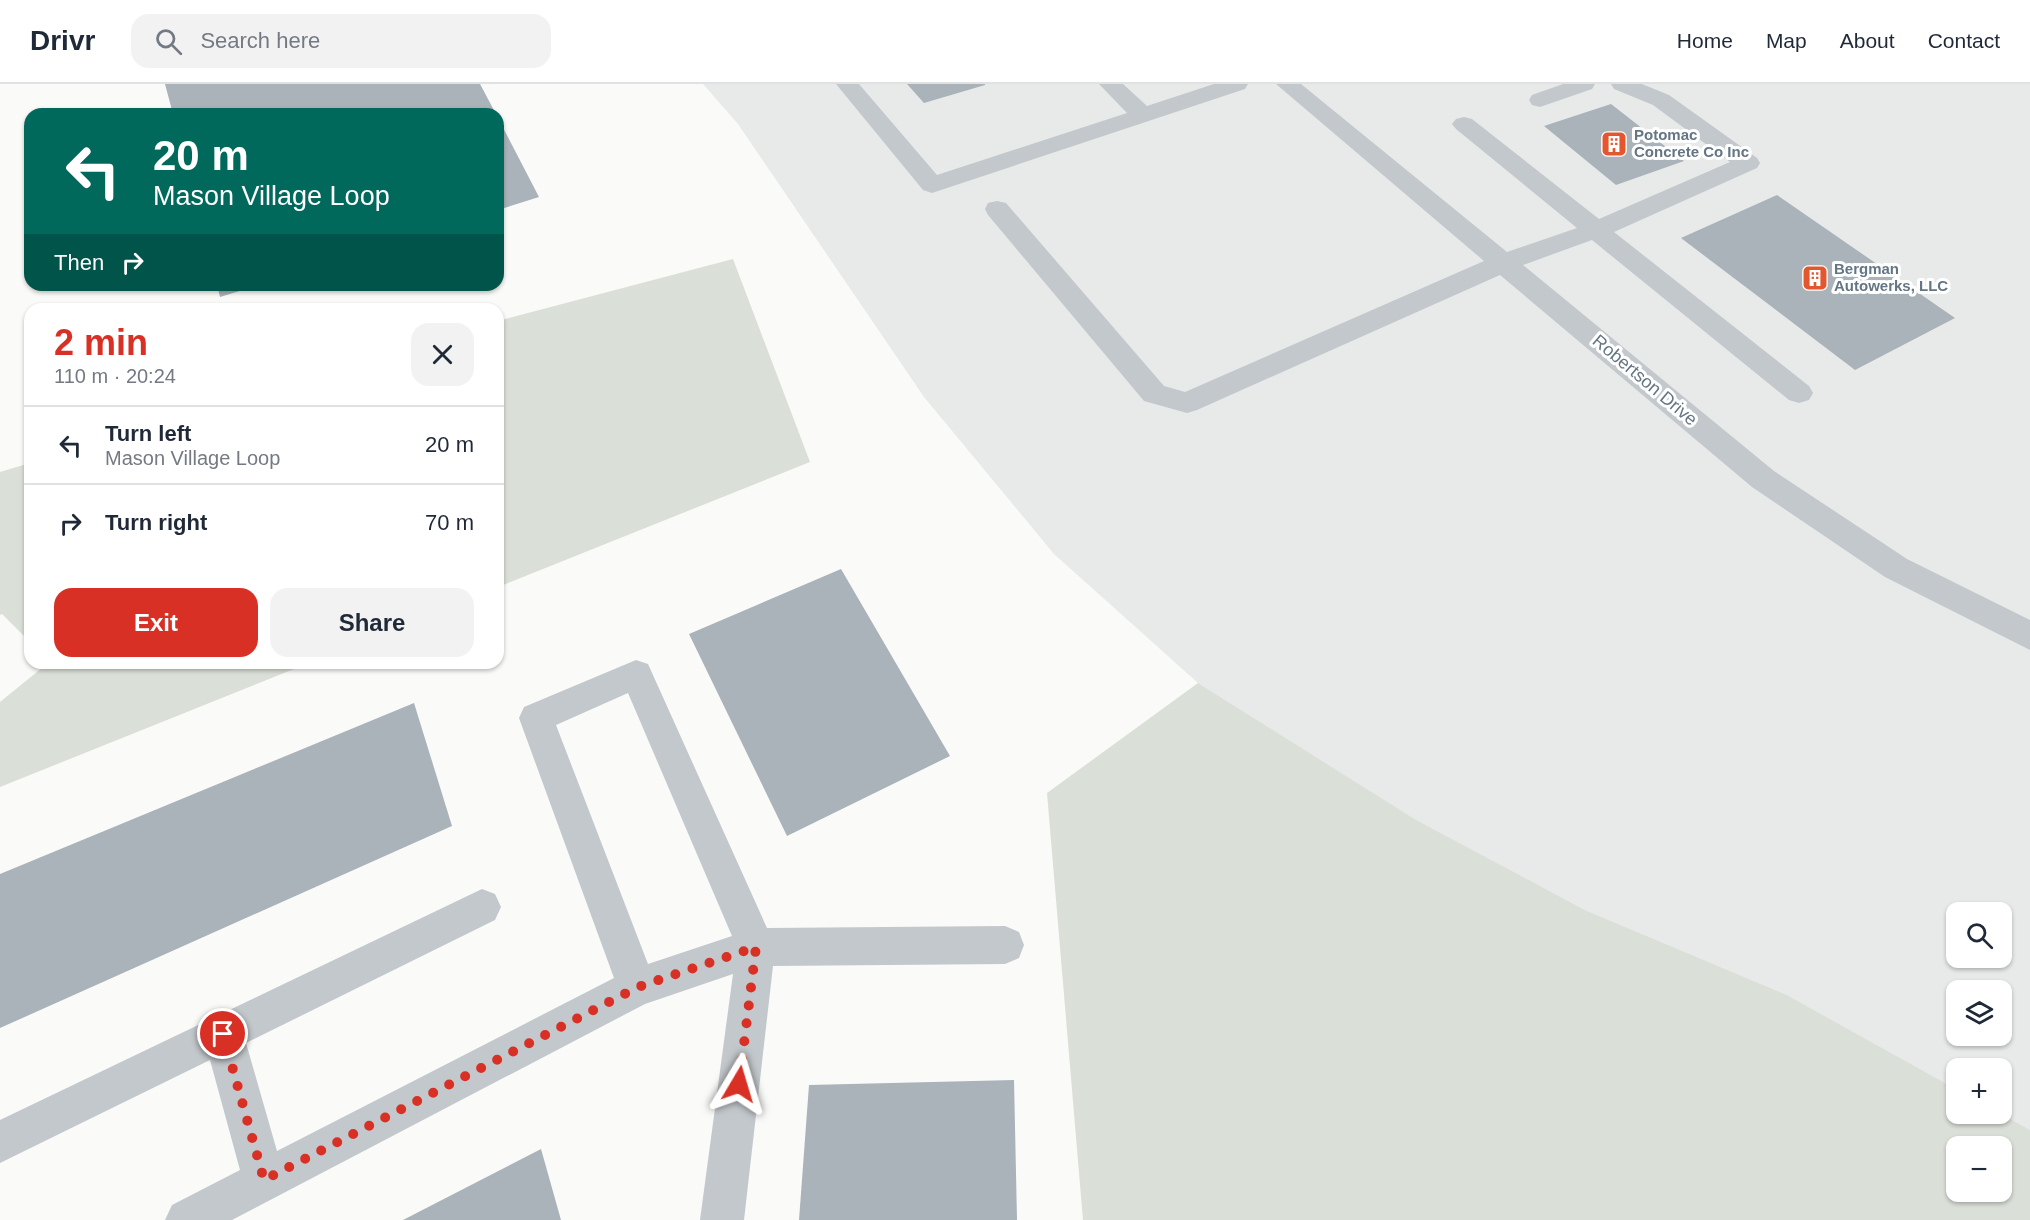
<!DOCTYPE html>
<meta charset="utf-8">
<style>
:root{--surface:#fff;--page:#f2f2f3;--text:#1f2937;--muted:#747a83;--line:#e0e1e3;--accent:#d93025}
body{margin:0;font-family:Helvetica,sans-serif;background:var(--page);color:var(--text);height:100vh;display:flex;flex-direction:column;font-size:22px;white-space:nowrap}
*{box-sizing:border-box;margin:0}
p{font-size:20px;color:var(--muted)}
.icon{flex:none;width:33px;height:33px;fill:none;stroke:currentColor;stroke-width:2;stroke-linecap:round;stroke-linejoin:round}
.map{position:relative;flex:1;overflow:hidden}
.side{position:absolute;left:24px;top:219px;width:480px;height:366px;display:flex;flex-direction:column;background:var(--surface);border-radius:18px;box-shadow:0 2px 4px #0004}
.side>*{flex:none}
.banner{position:absolute;left:24px;top:24px;width:480px;height:183px;border-radius:18px;box-shadow:0 2px 4px #0004;background:#00695c;color:#fff;overflow:hidden}
.buttons{position:absolute;left:1946px;top:818px;display:grid;gap:12px}
.buttons a{display:grid;place-items:center;width:66px;height:66px;border-radius:12px;background:var(--surface);box-shadow:0 2px 4px #0004;font-size:30px}
.pin{position:absolute;display:grid;place-items:center;width:51px;height:51px;color:#fff;margin:-26px;border:3px solid #fff;border-radius:50%;box-shadow:0 2px 6px #0007}
.me{position:absolute;width:66px;margin:-33px;rotate:7deg;stroke-linejoin:round;filter:drop-shadow(0 0 4px #0008)}
.turn{display:flex;align-items:center;gap:21px;height:126px;padding:0 30px;font-size:27px}
.turn .icon{width:78px;height:78px;stroke-width:2.5}
.turn b{display:block;font-size:42px;line-height:51px}
.then{display:flex;align-items:center;height:57px;padding:0 30px;background:#0003;gap:12px;font-size:22px}
.round{display:grid;place-items:center;flex:none;width:63px;height:63px;border-radius:18px;background:var(--page)}
.summary{display:flex;align-items:center;justify-content:space-between;height:102px;padding:0 30px}
h1{font-size:36px;font-weight:800;line-height:45px;color:var(--accent)}
.action{display:flex;gap:12px;margin-top:auto;padding:12px 30px}
.action a{flex:1;height:69px;border-radius:18px;background:var(--accent);color:#fff;font-size:24px;font-weight:800;line-height:69px;text-align:center}
.action a+a{background:var(--page);color:var(--text)}
ul{padding:0;list-style:none}
li{display:flex;align-items:center;gap:18px;height:78px;padding:0 30px;border-top:2px solid var(--line)}
li div{flex:1}
li b{display:block;font-size:22px}
li em{font-style:normal}
header{display:flex;align-items:center;gap:36px;box-sizing:border-box;height:84px;padding:0 30px;background:var(--surface);border-bottom:2px solid var(--line)}
header strong{font-size:28px}
nav{display:flex;gap:33px;margin-inline-start:auto;font-size:21px}
.search{width:420px;height:54px;background:var(--page);display:flex;align-items:center;gap:15px;box-sizing:border-box;padding:0 21px;border-radius:18px;color:var(--muted);font-size:22px}
.map>svg:first-child{display:block}
.built{fill:#e8e9e9;fill-rule:evenodd}
.green{fill:#dadfd7;fill-rule:evenodd}
.building{fill:#aab3b9}
.lines{fill:none;stroke-linecap:round;stroke-linejoin:round}
.minor{fill:#c3c8cc;fill-rule:evenodd}
.route{stroke:#d93025;stroke-width:10;stroke-dasharray:0 18}
.labels{text-anchor:middle;stroke-width:6;stroke-linejoin:round;paint-order:stroke}
.far-poi-label{font-size:15px;font-weight:bold;fill:#657683;stroke:#fff;text-anchor:start}
.street-label{font-size:18px;fill:#657683;stroke:#fff}
</style>
<header>
<strong>Drivr</strong>
<div class="search"><svg class="icon" aria-label="search" viewBox="0 0 24 24"><circle cx="10" cy="10" r="6"/><path d="M15 15l6 6"/></svg>Search here</div>
<nav><a>Home</a><a>Map</a><a>About</a><a>Contact</a></nav>
</header>
<div class="map">
<svg width="2030" height="1136" viewBox="0 0 2030 1136">
<rect width="100%" height="100%" fill="#fafaf8"/>
<path class="built" d="M703,0H2030V1046L2000,1029L2001,984H1956V1005L1787,911L1585,826L1415,736L1198,599L1054,470L924,313L738,40ZM1956,828H2001V873H1956ZM1956,906H2001V951H1956Z"/>
<g class="green">
<polygon points="733,175 810,378 498,503 498,237"/>
<polygon points="30,379 30,558 2,530 0,531 0,388"/>
<polygon points="48,579 309,579 0,703 0,618"/>
<path d="M1198,599L1416,736L1585,826L1787,911L1956,1005V1029H2000L2030,1046V1136H1083L1047,709ZM1956,1062H2001V1107H1956Z"/>
</g>
<g class="building">
<polygon points="165,0 480,0 496,30 173,30"/>
<polygon points="907,0 985,0 985,1 924,19"/>
<polygon points="1611,20 1684,77 1616,101 1544,42"/>
<polygon points="498,34 539,113 498,126"/>
<polygon points="1777,111 1955,234 1855,286 1681,154"/>
<polygon points="217,201 256,201 256,202 220,213"/>
<polygon points="841,485 950,672 787,752 689,550"/>
<polygon points="414,619 452,742 0,944 0,790"/>
<polygon points="1014,996 1017,1136 799,1136 809,1001"/>
<polygon points="541,1065 561,1136 403,1136"/>
</g>
<g class="lines">
<g class="minor">
<polygon points="836,0 859,0 937,91 1127,29 1099,0 1123,0 1147,22 1214,0 1248,0 1245,5 932,109 923,106"/>
<polygon points="1276,0 1301,0 1507,168 1577,144 1456,45 1452,40 1456,35 1464,33 1472,35 1599,135 1730,78 1653,21 1614,5 1611,0 1642,0 1669,11 1757,74 1760,79 1757,84 1614,148 1809,302 1813,309 1809,316 1799,319 1789,316 1592,156 1523,181 1774,387 1907,475 2030,536 2030,566 1885,493 1752,403 1500,191 1197,326 1187,329 1144,317 988,131 985,125 988,119 997,117 1006,119 1164,302 1185,308 1484,177"/>
<polygon points="1563,0 1595,0 1592,5 1540,23 1532,21 1529,16 1532,11"/>
<path d="M636,576L648,580L767,844L1005,842L1019,848L1024,861L1019,874L1005,880L773,882L744,1136H700L733,890L645,920L232,1136H165L172,1121L240,1086L210,976L0,1079V1036L482,805L495,810L501,823L495,836L246,959L277,1067L614,894L519,634L524,623ZM628,609L732,852L648,880L556,641Z"/>
</g>
</g>
<g class="lines">
<polyline class="route" points="223,950 264,1096 638,903 756,863 739,1000"/>
</g>
<defs>
<g id="building-square" transform="scale(1.35)"><rect x="-9" y="-9" width="18" height="18" rx="4" fill="#e4572e" stroke="#fff"/><path d="M-4-6H4V6H1V3H-1V6H-4ZM-2.5-4.3h1.7v1.8h-1.7ZM.8-4.3h1.7v1.8H.8ZM-2.5-1h1.7V.8h-1.7ZM.8-1h1.7V.8H.8Z" fill="#fff"/></g>
</defs>
<g fill-rule="evenodd">
<use href="#building-square" x="1614" y="60"/>
<use href="#building-square" x="1815" y="194"/>
</g>
<g class="labels">
<g class="far-poi-label">
<text x="1634" y="56">Potomac<tspan x="1634" dy="17">Concrete Co Inc</tspan></text>
<text x="1834" y="190">Bergman<tspan x="1834" dy="17">Autowerks, LLC</tspan></text>
</g>
<g class="street-label">
<text transform="translate(1645 296) rotate(40)" y="6">Robertson Drive</text>
</g>
</g>
</svg>
<div class="buttons">
<a><svg class="icon" aria-label="search" viewBox="0 0 24 24"><circle cx="10" cy="10" r="6"/><path d="M15 15l6 6"/></svg></a>
<a><svg class="icon" aria-label="layers" viewBox="0 0 24 24"><path d="M12 4l9 5-9 5-9-5zM3 14l9 5 9-5"/></svg></a>
<a>+</a>
<a>−</a>
</div>
<div class="pin" style="left:223px;top:950px;background:#d93025"><svg class="icon" aria-label="arrive" viewBox="0 0 24 24"><path d="M6 21V4h12l-3 4 3 4H6"/></svg></div>
<svg class="me" style="left:739px;top:1000px" viewBox="-20 -20 40 40"><path d="M0-17L14 15 0 8-14 15z" fill="#d93025" stroke="#fff" stroke-width="4"/></svg>
<div class="banner">
<div class="turn"><svg class="icon" aria-label="left" viewBox="0 0 24 24"><path d="M17 20v-9H6M10 6l-5 5 5 5"/></svg><div><b>20 m</b>Mason Village Loop</div></div>
<div class="then">Then<svg class="icon" aria-label="right" viewBox="0 0 24 24"><path d="M7 20v-9h11M14 6l5 5-5 5"/></svg></div>
</div>
<section class="side">
<div class="summary"><div><h1>2 min</h1><p>110 m · 20:24</p></div><a class="round"><svg class="icon" aria-label="close" viewBox="0 0 24 24"><path d="M6 6l12 12M18 6L6 18"/></svg></a></div>
<ul>
<li><svg class="icon" aria-label="left" viewBox="0 0 24 24"><path d="M17 20v-9H6M10 6l-5 5 5 5"/></svg><div><b>Turn left</b><p>Mason Village Loop</p></div><em>20 m</em></li>
<li><svg class="icon" aria-label="right" viewBox="0 0 24 24"><path d="M7 20v-9h11M14 6l5 5-5 5"/></svg><div><b>Turn right</b></div><em>70 m</em></li>
</ul>
<div class="action"><a>Exit</a><a>Share</a></div>
</section>
</div>
